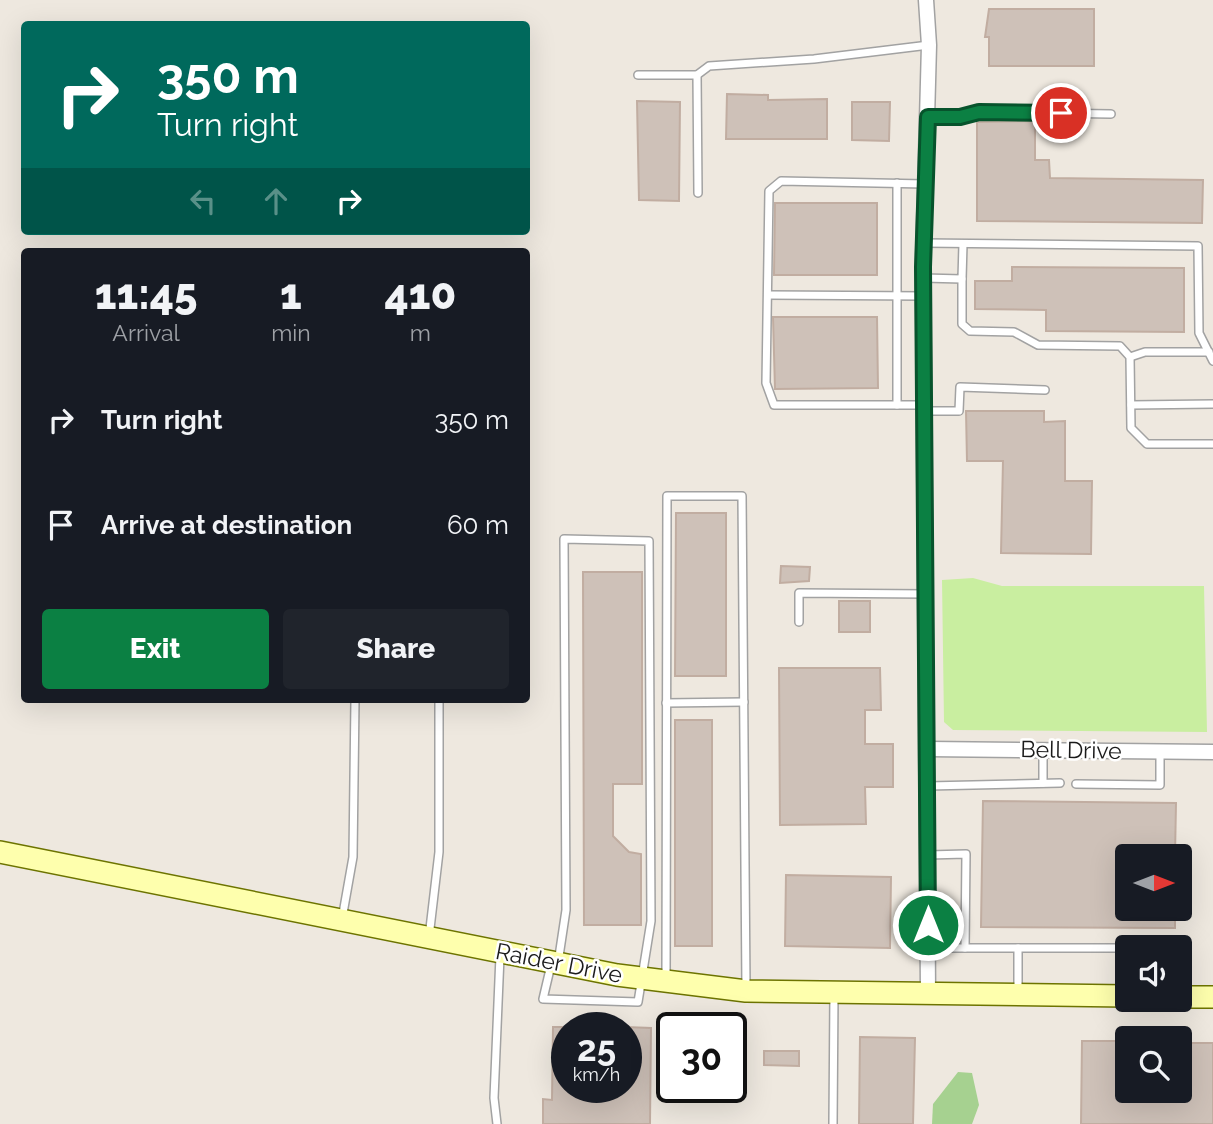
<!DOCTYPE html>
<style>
:root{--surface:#171b24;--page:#20242c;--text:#f1f3f6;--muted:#9ea1a6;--accent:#0b8043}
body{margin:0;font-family:Raleway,sans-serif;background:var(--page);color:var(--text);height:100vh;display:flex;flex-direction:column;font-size:26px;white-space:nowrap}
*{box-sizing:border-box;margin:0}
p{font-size:23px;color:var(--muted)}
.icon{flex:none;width:38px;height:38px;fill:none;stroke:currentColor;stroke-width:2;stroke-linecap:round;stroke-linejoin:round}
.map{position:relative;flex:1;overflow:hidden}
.side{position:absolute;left:21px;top:248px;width:509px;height:455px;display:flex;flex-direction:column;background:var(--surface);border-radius:7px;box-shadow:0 7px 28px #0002}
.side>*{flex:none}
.hud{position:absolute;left:21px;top:21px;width:509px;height:214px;border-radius:7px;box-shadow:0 7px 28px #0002;background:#00695c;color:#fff;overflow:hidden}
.needle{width:46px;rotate:90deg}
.controls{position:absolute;left:1115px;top:844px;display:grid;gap:14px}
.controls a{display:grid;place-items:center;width:77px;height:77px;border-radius:7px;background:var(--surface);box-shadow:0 7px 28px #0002;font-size:35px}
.speed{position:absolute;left:551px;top:1012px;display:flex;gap:14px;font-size:35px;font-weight:700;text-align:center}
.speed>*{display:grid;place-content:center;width:91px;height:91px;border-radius:50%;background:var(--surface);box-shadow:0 7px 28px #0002;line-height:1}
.speed small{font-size:18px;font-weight:400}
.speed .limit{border:4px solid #111;border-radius:10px;background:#fff;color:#111}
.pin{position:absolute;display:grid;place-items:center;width:60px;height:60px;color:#fff;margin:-30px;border:4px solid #fff;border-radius:50%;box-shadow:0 2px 7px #0007}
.me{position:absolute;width:77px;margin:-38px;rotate:0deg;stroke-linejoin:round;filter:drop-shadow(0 0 5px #0008)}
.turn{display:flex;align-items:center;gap:24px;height:147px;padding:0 21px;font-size:32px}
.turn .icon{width:91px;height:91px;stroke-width:2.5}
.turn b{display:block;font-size:49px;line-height:60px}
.lanes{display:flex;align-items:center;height:66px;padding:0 21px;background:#0003;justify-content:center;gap:35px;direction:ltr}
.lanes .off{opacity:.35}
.eta{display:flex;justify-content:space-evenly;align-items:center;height:119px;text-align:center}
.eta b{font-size:42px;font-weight:800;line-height:49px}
.action{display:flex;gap:14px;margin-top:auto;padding:14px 21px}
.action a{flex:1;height:80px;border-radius:7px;background:var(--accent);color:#fff;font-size:28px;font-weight:800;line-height:80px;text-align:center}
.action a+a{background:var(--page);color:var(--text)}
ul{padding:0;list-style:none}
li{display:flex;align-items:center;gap:21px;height:105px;padding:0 21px}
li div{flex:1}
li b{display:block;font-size:26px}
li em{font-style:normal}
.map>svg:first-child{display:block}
.grass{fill:#c9eea0}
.forest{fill:#a6d190}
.building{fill:#cec1b8;stroke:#c1ada1;stroke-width:2}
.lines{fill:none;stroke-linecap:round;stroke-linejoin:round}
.lane-casing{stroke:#a2a2a2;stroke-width:10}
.street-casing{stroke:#a2a2a2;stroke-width:17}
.secondary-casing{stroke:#6d7400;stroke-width:24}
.lane{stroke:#fff;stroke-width:7}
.street{stroke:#fff;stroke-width:14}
.secondary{stroke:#feffad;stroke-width:21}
.route-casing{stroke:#07532c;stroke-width:18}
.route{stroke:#0b8043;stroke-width:12}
.labels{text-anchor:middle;stroke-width:5;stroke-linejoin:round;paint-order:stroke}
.street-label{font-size:23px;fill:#1b1b1b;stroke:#fff}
</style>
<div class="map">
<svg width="1213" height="1124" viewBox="0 0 1213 1124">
<rect width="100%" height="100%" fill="#eee8df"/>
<polygon class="grass" points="973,578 1002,586 1204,586 1207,732 953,730 944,722 942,580"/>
<polygon class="forest" points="958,1072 972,1073 979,1105 972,1124 932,1124 933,1104"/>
<g class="building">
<polygon points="989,9 1094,9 1094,66 989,66 989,37 985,37"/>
<polygon points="727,94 768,95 768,100 827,99 827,139 726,139"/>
<polygon points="637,101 680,102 679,201 639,200"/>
<polygon points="852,102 890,102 889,141 852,140"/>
<polygon points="1035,121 1035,160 1049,160 1050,178 1203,180 1202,223 977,221 977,122"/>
<polygon points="775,203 877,203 877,275 774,275"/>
<polygon points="1012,267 1184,268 1184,332 1046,331 1046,310 975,309 975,281 1012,281"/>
<polygon points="773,317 877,317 878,388 775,389"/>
<polygon points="966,411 1044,411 1044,422 1065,421 1065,481 1092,481 1091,554 1001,553 1003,461 967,461"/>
<polygon points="676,513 726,513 726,676 675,676"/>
<polygon points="781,566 810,567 809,581 780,583"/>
<polygon points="583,572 642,572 642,784 613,784 613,836 629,852 641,854 641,925 584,925"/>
<rect x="839" y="601" width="31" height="31"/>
<polygon points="779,668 880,668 881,710 865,710 865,744 893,744 893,787 865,787 866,824 780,825"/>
<rect x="675" y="720" width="37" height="226"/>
<polygon points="983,801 1176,803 1175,856 1127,856 1127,908 1175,908 1175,928 981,927"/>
<polygon points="786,875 891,877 890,948 785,946"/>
<polygon points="553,1027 567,1027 567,1087 626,1087 626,1027 651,1028 650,1124 543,1124 543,1099 552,1100"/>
<polygon points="860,1037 915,1038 913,1124 859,1124"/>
<polygon points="1082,1041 1127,1041 1127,1090 1184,1090 1185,1043 1213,1043 1213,1124 1081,1124"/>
<polygon points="764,1051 799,1051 799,1066 764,1065"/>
</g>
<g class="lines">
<g class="lane-casing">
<g id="lane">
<polyline points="638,75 697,75"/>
<polyline points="927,117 960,117 979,112 1111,114"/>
<polyline points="897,183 897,405"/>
<polyline points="925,184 781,181 769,191 766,383 774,405 926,405"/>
<polyline points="698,193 697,75 709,66 814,59 929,45"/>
<polyline points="924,243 1198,246 1199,333 1213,361"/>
<polyline points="924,278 962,279 963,244"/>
<polyline points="962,279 962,324 970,331 1014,332 1038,345 1120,346 1130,357 1131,428 1147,444 1213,444"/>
<polyline points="768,295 923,296"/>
<polyline points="1130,357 1145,352 1209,352"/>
<polyline points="1131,405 1213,404"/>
<polyline points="926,411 959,411 960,387 1045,390"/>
<polyline points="799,622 799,593 927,594"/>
<polyline points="666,703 744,702"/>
<polyline points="1043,783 1043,751"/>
<polyline points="1076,784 1160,785 1160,752"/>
<polyline points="928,786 1060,783"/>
<polyline points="928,855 966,854 965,948 928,948"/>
<polyline points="342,919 353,857 355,700"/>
<polyline points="429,937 439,852 439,700"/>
<polyline points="965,948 1127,948"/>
<polyline points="1018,948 1018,993"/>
<polyline points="551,965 543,999 638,1002 651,921 649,541 564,539 566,910 558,963"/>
<polyline points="666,979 667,496 742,496 746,987"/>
<polyline points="497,1124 494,1098 500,956"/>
<polyline points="833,1124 834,993"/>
</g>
</g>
<g class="street-casing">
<g id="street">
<polyline points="926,0 929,45 923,267 928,994"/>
<polyline points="928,749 1213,752"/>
</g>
</g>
<g class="secondary-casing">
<g id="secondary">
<polyline points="0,852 617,975 746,991 1127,996"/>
<polyline points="1180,997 1213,997"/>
</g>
</g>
<use href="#lane" class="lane"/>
<use href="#street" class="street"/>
<use href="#secondary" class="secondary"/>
</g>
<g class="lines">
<g class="route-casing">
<polyline id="route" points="928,925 923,267 928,117 960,117 979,112 1061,113"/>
</g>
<use href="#route" class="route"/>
</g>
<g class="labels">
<g class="street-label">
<text transform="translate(1071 750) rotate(1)" y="8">Bell Drive</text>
<text transform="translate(559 963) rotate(11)" y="8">Raider Drive</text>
</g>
</g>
</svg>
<div class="controls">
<a><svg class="needle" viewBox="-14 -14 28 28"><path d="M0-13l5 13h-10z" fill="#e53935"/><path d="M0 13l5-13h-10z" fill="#9ea1a6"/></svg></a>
<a><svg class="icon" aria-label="sound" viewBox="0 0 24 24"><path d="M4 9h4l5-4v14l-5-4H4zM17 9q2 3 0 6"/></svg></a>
<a><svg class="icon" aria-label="search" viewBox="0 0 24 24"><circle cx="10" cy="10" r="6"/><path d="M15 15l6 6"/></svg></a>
</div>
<div class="speed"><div>25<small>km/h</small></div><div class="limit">30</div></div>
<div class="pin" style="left:1061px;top:113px;background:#d93025"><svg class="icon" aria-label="arrive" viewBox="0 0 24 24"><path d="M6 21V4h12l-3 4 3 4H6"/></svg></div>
<svg class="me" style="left:928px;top:925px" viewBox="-20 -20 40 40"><circle r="17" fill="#0b8043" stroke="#fff" stroke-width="3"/><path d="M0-11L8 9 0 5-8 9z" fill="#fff"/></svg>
<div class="hud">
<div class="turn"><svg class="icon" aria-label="right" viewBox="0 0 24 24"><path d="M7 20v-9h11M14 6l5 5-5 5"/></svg><div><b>350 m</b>Turn right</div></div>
<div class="lanes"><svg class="icon off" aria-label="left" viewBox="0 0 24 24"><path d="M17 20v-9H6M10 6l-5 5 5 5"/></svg><svg class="icon off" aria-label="ahead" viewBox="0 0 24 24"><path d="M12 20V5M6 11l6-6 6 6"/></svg><svg class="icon" aria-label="right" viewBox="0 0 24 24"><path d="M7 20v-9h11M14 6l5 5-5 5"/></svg></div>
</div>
<section class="side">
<div class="eta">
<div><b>11:45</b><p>Arrival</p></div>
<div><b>1</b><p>min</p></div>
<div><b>410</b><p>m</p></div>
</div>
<ul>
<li><svg class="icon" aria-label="right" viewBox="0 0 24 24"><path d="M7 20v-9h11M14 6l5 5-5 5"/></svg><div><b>Turn right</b></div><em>350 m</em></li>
<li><svg class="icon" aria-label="arrive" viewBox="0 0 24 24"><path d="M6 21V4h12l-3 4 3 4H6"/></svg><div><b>Arrive at destination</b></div><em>60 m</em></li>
</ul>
<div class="action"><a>Exit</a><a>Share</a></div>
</section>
</div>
